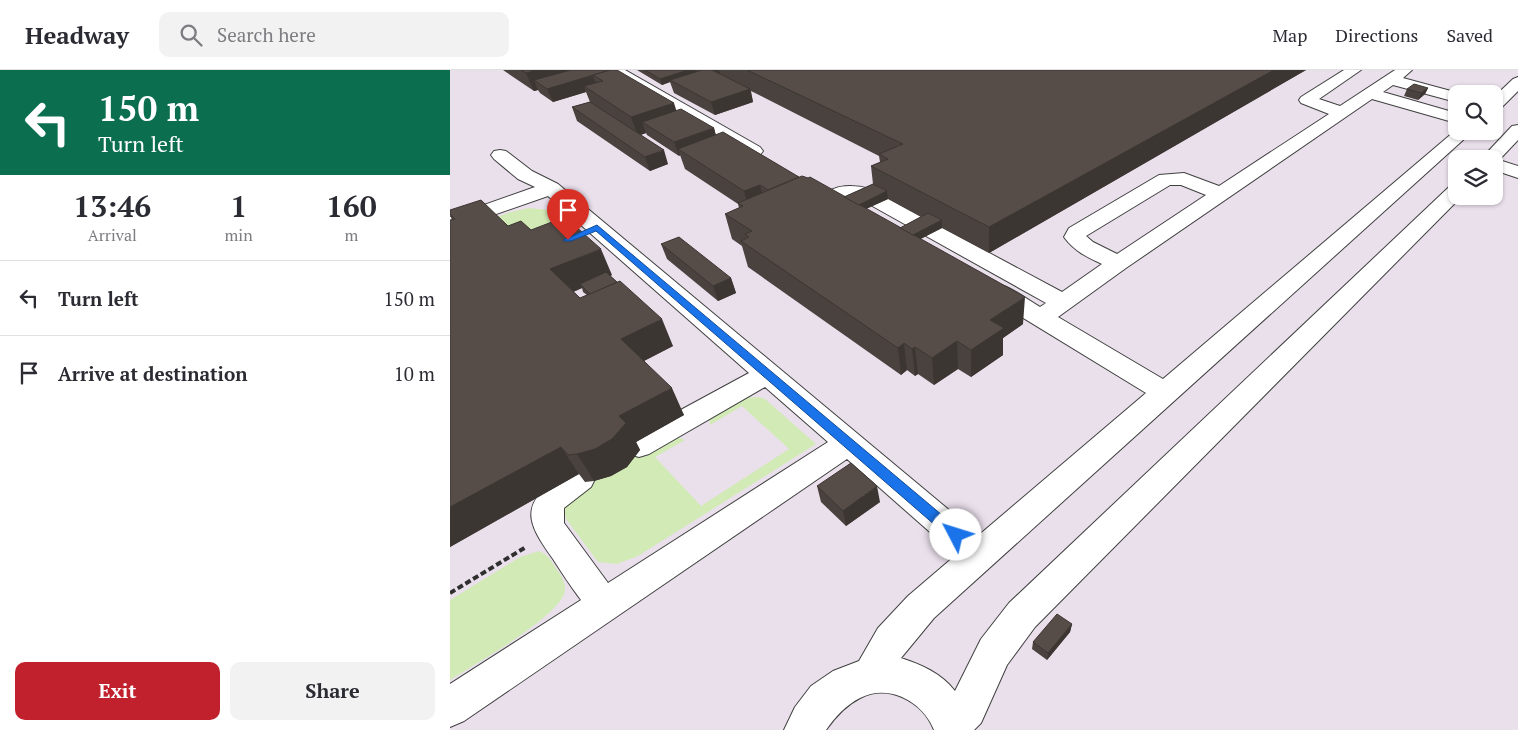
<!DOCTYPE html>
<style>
:root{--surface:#fff;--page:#f2f2f3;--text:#2b2b33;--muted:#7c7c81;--line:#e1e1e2;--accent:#c0212d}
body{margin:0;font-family:"PT Serif",serif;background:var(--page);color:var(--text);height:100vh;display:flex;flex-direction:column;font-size:19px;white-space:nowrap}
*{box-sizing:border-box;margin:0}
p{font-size:16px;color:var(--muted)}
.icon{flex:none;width:28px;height:28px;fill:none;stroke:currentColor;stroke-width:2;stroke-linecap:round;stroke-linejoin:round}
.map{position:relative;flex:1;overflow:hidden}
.drawer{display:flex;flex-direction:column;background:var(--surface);width:450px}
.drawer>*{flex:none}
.hud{background:#0b6e4f;color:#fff;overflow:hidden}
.tools{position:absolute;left:998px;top:15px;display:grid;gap:10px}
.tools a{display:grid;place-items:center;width:55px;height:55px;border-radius:10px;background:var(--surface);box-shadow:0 1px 4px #0004;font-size:25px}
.pin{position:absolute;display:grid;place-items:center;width:42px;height:42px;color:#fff;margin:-51px -21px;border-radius:50% 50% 50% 0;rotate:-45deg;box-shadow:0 0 5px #0007}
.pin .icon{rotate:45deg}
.me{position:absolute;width:55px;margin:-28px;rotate:310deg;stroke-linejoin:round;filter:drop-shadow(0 0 4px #0008)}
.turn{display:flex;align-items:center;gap:18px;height:105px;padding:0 15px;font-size:22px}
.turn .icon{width:65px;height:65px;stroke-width:2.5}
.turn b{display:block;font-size:35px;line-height:42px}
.eta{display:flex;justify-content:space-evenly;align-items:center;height:85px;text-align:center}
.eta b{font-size:30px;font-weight:600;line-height:35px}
.primary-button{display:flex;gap:10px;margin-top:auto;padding:10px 15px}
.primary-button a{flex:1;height:58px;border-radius:10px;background:var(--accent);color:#fff;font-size:20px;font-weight:600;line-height:58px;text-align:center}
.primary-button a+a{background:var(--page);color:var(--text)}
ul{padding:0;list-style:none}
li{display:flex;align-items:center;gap:15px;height:75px;padding:0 15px;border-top:1px solid var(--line)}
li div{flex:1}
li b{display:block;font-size:19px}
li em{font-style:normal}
header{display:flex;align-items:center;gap:30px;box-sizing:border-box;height:70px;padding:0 25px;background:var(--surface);border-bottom:1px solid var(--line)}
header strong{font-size:24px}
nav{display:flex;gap:28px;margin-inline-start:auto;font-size:18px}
.search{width:350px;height:45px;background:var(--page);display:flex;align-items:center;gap:12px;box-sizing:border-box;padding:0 18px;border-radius:10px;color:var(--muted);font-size:19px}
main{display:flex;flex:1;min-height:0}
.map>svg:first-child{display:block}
.industrial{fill:#eae0ec;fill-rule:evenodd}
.green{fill:#d2eab5}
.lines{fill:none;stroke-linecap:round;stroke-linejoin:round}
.minor-casing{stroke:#404040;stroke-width:2}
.path{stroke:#2f2f2f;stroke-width:4;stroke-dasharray:6 3;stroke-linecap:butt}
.minor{fill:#fff;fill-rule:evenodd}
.wall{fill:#4a423f;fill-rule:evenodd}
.shaded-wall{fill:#3c3633}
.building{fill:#564d49;stroke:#3c3633}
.route{fill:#1a73e8;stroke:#114b97}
</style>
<header>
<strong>Headway</strong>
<div class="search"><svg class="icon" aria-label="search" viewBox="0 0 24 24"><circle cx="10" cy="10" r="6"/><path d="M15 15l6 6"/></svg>Search here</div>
<nav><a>Map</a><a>Directions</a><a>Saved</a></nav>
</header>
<main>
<section class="drawer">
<div class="hud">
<div class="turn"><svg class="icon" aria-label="left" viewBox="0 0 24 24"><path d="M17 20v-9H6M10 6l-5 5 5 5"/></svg><div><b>150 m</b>Turn left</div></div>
</div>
<div class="eta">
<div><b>13:46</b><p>Arrival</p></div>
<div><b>1</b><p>min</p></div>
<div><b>160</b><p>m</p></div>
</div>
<ul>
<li><svg class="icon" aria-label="left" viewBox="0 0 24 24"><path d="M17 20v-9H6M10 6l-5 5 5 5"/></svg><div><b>Turn left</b></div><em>150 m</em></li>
<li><svg class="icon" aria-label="arrive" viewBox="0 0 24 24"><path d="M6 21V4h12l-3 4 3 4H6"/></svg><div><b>Arrive at destination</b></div><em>10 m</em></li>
</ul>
<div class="primary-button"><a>Exit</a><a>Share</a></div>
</section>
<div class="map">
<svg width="1068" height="660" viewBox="0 0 1068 660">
<rect width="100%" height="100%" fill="#fffbec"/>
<path class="industrial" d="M0,0H1068V660H0ZM1006,24H1044V61H1006ZM1006,89H1044V126H1006Z"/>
<g class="green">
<polygon points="79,138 99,140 118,155 117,161 0,164 61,142"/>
<polygon points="309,327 315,329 366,374 188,486 167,494 148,492 116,449 114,436 135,415 212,371 228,367 235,370 205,387 251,436 339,379 292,336 260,355 259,350 261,346 292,328"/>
<path d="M89,481C99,485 102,492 107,500C112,506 116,514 115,521C110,547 23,595 0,610V530L70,487Z"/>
</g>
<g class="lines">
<g class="minor-casing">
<g id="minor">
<polygon points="157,0 175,0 310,77 313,81 310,85 304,86 298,85 159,3"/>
<path d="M894,0H911L869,29L890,36L945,0H962L953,8L1012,24H1006V32L943,15L933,22L1006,43V53L922,29L676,198L608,247L713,309L1006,60V61H1023L484,548L451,588C472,595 491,603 505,621L531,569L559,533L999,117L1006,115V126H1012L585,557L557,595L531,653L524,660H484C473,632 439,613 410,628C396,635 385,647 376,660H334L345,637L361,616L383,601L409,591L428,558L458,526L506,485L397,389L14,651L0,657V614L131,530C121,517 112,503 103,489C82,459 67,438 103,412C117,402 123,395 141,401L145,409L141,417L114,438V453L158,513L378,372L315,317L199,384L189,387L179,384L174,376L179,368L299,303L98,126L0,160V147L85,117L68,109L44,89L41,85L44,81L50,80L56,81L82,101L108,114L529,465L696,323L534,224L530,219L534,214C553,209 574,228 590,237L596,233L408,128C396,126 388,134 376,131L373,127C383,113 406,115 420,119L612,222L652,194C637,187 624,181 614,167L619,158L709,105L734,103L769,116L879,44L851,33L849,30L851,27ZM720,115H731L756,125L667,184L643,172L636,166Z"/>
<polygon points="1068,7 1068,21 1050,39 1044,41 1044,27 1063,9"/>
<polygon points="1068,55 1068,70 1049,90 1068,96 1068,108 1044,100 1044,89 1031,89 1062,56"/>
</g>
</g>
<polyline class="path" points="0,523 76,477"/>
<use href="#minor" class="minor"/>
</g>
<g class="wall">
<path d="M53,0H167L226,41L264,58L266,65L349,107L394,127L423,114L421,96L430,92L429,86L301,21L303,32L265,45L224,23L220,12L212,15L187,0H856L539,183L492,158L470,169L573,254L553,268V285L521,307L508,299L484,315L468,304L465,306L457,300L451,305L298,197L292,176L282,169L275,144L289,138L288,134L235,99L230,85L229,86L197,65L196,63L190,65L218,94L200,101L127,51L122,37L140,32L136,22L103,32L90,23L88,20L84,21ZM438,129L471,147L450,158L416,139Z"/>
<polygon points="978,18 975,24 968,30 954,26 957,19"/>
<path d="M0,140L58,156L81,160L162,205L160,206L223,276L194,291L234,345L186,372L190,380L177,397L161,406L144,411L135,412L129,404L0,477L2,150L0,145ZM132,218L133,222L137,225L130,228L123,222Z"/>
<polygon points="211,174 281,208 286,223 268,231 217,189"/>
<polygon points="367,416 430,432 396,456 371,432"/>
<polygon points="622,554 620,562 597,590 582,579 583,572"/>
</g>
<g class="shaded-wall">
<polygon points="87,0 158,0 84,10 88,20 84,21 76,3"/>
<polygon points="238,0 246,0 247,4 220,10 220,12 212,15 210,9"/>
<polygon points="256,0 269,0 271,6"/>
<polygon points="824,0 856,0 539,183 539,157"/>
<polygon points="143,6 148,18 134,16 136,22 103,32 97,19"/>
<polygon points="978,18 975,24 968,30 971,23"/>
<polygon points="300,19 303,32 265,45 261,32"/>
<polygon points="224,33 230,52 192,52 196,63 188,66 181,47"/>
<polygon points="264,58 267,72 228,79 230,85 229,86 224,72"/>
<polygon points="214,80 218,94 200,101 195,87"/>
<polygon points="310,115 315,135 300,142 294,121"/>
<polygon points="437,121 438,129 407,143 406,136"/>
<polygon points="492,150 492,158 461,174 460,166"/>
<polygon points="151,179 162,205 134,217 130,214 132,218 114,226 100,199"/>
<polygon points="281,208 286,223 268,231 263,216"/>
<polygon points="575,227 573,254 553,268 553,285 521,307 521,280 540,250"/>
<polygon points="212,249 223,276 184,296 171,269"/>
<polygon points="507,271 508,299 484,315 482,288"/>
<polygon points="454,273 457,300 451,305 448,278"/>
<polygon points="465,277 468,304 465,306 462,279"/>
<polygon points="222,318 234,345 186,372 190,380 177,397 161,406 144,411 127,384 169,346"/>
<polygon points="111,377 129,404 0,477 0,437"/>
<polygon points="427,416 430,432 396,456 393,441"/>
<polygon points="622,554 620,562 597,590 598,583"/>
</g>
<g class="building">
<polygon points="71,0 87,0 76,3"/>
<polygon points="121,0 160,0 97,19 84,10"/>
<polygon points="160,0 167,0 224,33 181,47 134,16 153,11 143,5"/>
<polygon points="195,0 238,0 210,9"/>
<polygon points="252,0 262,0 300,19 261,32 220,10"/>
<polygon points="297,0 824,0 539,157 421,96 438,89 429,84 453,74"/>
<polygon points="964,14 978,18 971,23 957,19"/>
<polygon points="140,32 214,80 195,87 122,37"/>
<polygon points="231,39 264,58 224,72 192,52"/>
<polygon points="273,62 349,107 318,120 310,115 294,121 228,79"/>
<polygon points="352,106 358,108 360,107 575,227 540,250 554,258 521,280 507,271 482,288 465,277 462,279 454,273 448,278 291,171 299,167 295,164 302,161 275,144 293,136 288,133"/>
<polygon points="423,114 437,121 409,135 394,127"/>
<polygon points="31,130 58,156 71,151 81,160 115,147 151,179 100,199 130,228 170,211 212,249 171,269 222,318 169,346 176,353 162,369 145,379 127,384 118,385 111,377 0,437 0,150 5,149 0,144 0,140"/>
<polygon points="478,143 492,150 463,165 450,158"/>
<polygon points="229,167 281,208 263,216 211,174"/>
<polygon points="156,202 167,212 140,224 130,214"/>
<polygon points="401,393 427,416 393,441 367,416"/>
<polygon points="607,544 622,554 598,583 583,572"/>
</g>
<polygon class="route" points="147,155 511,461 513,465 511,469 506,471 501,469 146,161 121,171 115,171 113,170"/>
</svg>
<div class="tools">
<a><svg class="icon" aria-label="search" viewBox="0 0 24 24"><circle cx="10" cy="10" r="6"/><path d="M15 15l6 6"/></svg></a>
<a><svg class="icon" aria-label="layers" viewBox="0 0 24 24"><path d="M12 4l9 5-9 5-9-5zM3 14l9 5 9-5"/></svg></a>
</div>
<div class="pin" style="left:118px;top:170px;background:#d93025"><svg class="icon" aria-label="arrive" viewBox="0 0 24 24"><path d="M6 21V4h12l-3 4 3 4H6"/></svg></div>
<svg class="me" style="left:506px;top:465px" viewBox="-20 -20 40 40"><circle r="19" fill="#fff"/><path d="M0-13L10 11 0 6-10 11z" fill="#1a73e8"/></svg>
</div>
</main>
